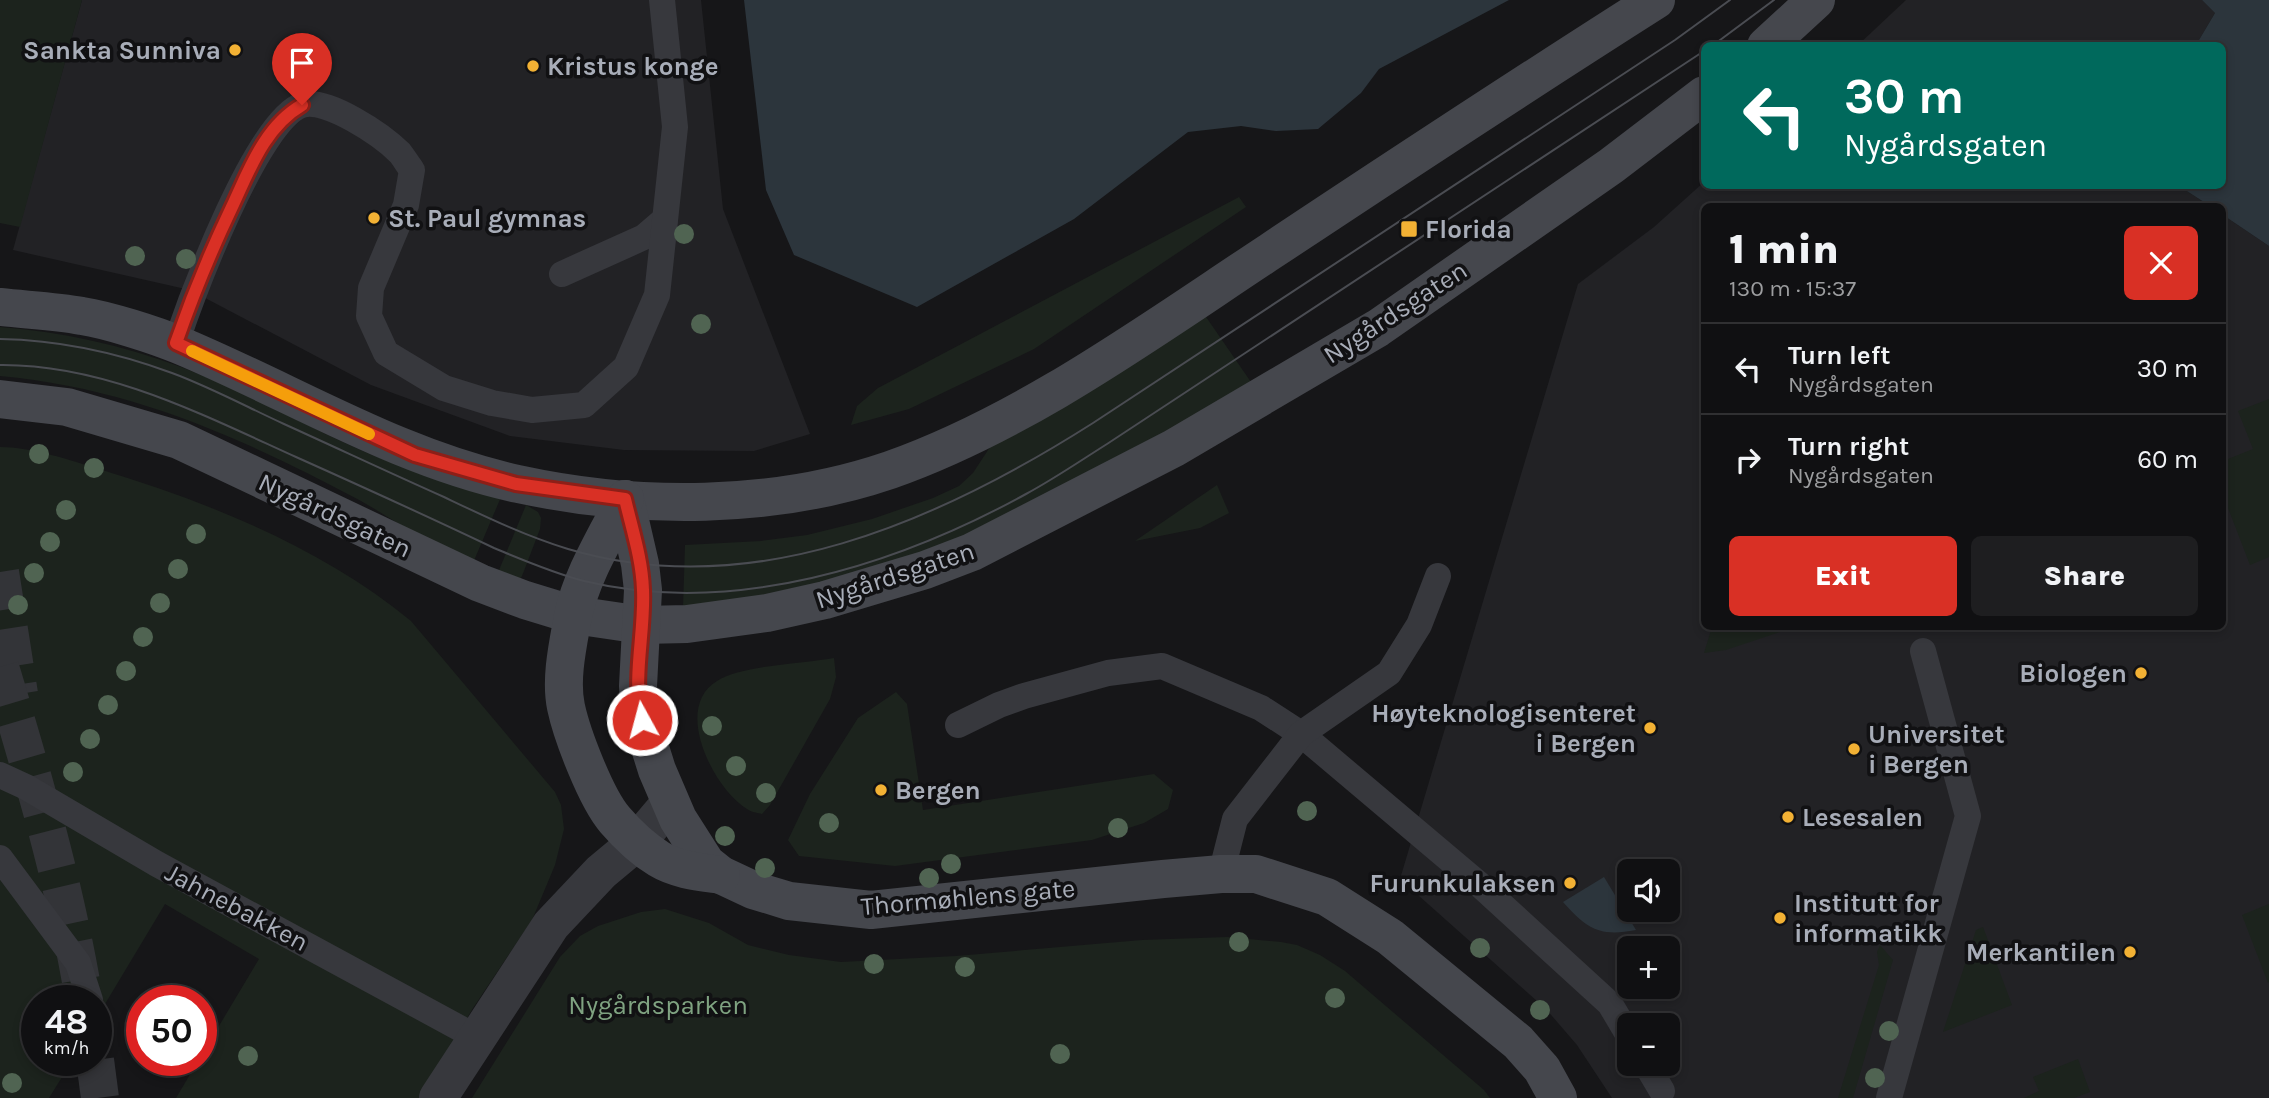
<!DOCTYPE html>
<meta charset="utf-8">
<style>
:root{--surface:#101012;--page:#1e1e20;--text:#f1f3f6;--muted:#9c9d9f;--line:#303032;--accent:#d93025}
body{margin:0;font-family:Karla,sans-serif;background:var(--page);color:var(--text);height:100vh;display:flex;flex-direction:column;font-size:26px;white-space:nowrap}
*{box-sizing:border-box;margin:0}
p{font-size:23px;color:var(--muted)}
.icon{flex:none;width:38px;height:38px;fill:none;stroke:currentColor;stroke-width:2;stroke-linecap:round;stroke-linejoin:round}
.map{position:relative;flex:1;overflow:hidden}
.drawer{position:absolute;left:1701px;top:203px;width:525px;height:427px;display:flex;flex-direction:column;background:var(--surface);border-radius:10px;box-shadow:0 4px 10px #0003,0 0 0 2px var(--line)}
.drawer>*{flex:none}
.guide{position:absolute;left:1701px;top:42px;width:525px;height:147px;border-radius:10px;box-shadow:0 4px 10px #0003,0 0 0 2px var(--line);background:#00695c;color:#fff;overflow:hidden}
.buttons{position:absolute;left:1617px;top:859px;display:grid;gap:14px}
.buttons a{display:grid;place-items:center;width:63px;height:63px;border-radius:10px;background:var(--surface);box-shadow:0 4px 10px #0003,0 0 0 2px var(--line);font-size:35px}
.speed{position:absolute;left:21px;top:985px;display:flex;gap:14px;font-size:35px;font-weight:700;text-align:center}
.speed>*{display:grid;place-content:center;width:91px;height:91px;border-radius:50%;background:var(--surface);box-shadow:0 4px 10px #0003,0 0 0 2px var(--line);line-height:1}
.speed small{font-size:18px;font-weight:400}
.speed .limit{border:10px solid #d22;background:#fff;color:#111}
.pin{position:absolute;display:grid;place-items:center;width:60px;height:60px;color:#fff;margin:-72px -30px;border-radius:50% 50% 50% 0;rotate:-45deg;box-shadow:0 0 7px #0007}
.pin .icon{rotate:45deg}
.me{position:absolute;width:77px;margin:-38px;rotate:353deg;stroke-linejoin:round;filter:drop-shadow(0 0 5px #0008)}
.turn{display:flex;align-items:center;gap:24px;height:147px;padding:0 28px;font-size:32px}
.turn .icon{width:91px;height:91px;stroke-width:2.5}
.turn b{display:block;font-size:49px;line-height:60px}
.round{display:grid;place-items:center;flex:none;width:74px;height:74px;border-radius:10px;background:var(--page)}
.headline{display:flex;align-items:center;justify-content:space-between;height:119px;padding:0 28px}
h1{font-size:42px;font-weight:800;line-height:52px}
.cta{display:flex;gap:14px;margin-top:auto;padding:14px 28px}
.cta a{flex:1;height:80px;border-radius:10px;background:var(--accent);color:#fff;font-size:28px;font-weight:800;line-height:80px;text-align:center}
.cta a+a{background:var(--page);color:var(--text)}
ul{padding:0;list-style:none}
li{display:flex;align-items:center;gap:21px;height:91px;padding:0 28px;border-top:2px solid var(--line)}
li div{flex:1}
li b{display:block;font-size:26px}
li em{font-style:normal}
.map>svg:first-child{display:block}
.built{fill:#222225;fill-rule:evenodd}
.green{fill:#1c231d}
.water{fill:#2c353c}
.lines{fill:none;stroke-linecap:round;stroke-linejoin:round}
.highway-tunnel{stroke:#333438;stroke-width:38;stroke-dasharray:38 19;stroke-linecap:butt}
.lane{stroke:#37383d;stroke-width:26}
.street{stroke:#37383d;stroke-width:38}
.secondary{stroke:#45474d;stroke-width:38}
.tram{stroke:#4a4c52;stroke-width:2}
.tree{fill:#506452}
.route-casing{stroke:#8d1f18;stroke-width:18}
.route{stroke:#d93025;stroke-width:12}
.slow{stroke:#f59e0b;stroke-width:12}
.poi-dot{fill:#f2b134;stroke:#111113;stroke-width:2.5}
.labels{text-anchor:middle;stroke-width:7;stroke-linejoin:round;paint-order:stroke}
.poi-label{font-size:26px;font-weight:bold;fill:#a8adb8;stroke:#111113;text-anchor:start}
.street-label{font-size:26px;fill:#a8adb8;stroke:#111113}
.park-label{font-size:26px;fill:#7fa381;stroke:#111113}
</style>
<div class="map">
<svg width="2269" height="1098" viewBox="0 0 2269 1098">
<rect width="100%" height="100%" fill="#161618"/>
<g class="built">
<polygon points="82,0 701,0 723,209 810,434 754,451 624,450 510,436 371,385 190,290 13,250"/>
<polygon points="1906,0 2202,0 2215,13 2196,45 1857,46"/>
<path d="M1704,182V186H2179L2210,206H1704V626H2222L2223,215L2269,246V1098H1612L1577,1045L1546,1009L1400,879L1578,284L1654,227ZM1629,872H1668V910H1629ZM1629,948H1668V987H1629ZM1629,1026H1668V1064H1629Z"/>
</g>
<g class="green">
<polygon points="0,0 82,0 20,227 0,223"/>
<polygon points="1239,197 1246,207 1034,349 909,409 851,425 857,406 878,388"/>
<polygon points="1204,314 1253,385 954,544 822,589 683,608 685,545 761,541 807,535 872,519 933,498 959,486 973,473 990,447"/>
<path d="M0,327C63,332 122,345 181,367C249,392 312,431 380,458C419,473 461,484 501,497L473,563C454,553 434,544 416,534C397,523 379,511 361,501C245,439 132,388 0,376Z"/>
<polygon points="2269,399 2269,557 2250,565 2223,495 2223,461 2253,449 2238,411"/>
<path d="M0,447C31,447 70,460 99,469C208,502 323,548 411,621L555,792L561,805L564,829L555,865L532,920L473,1008L420,1098H176L198,1061L201,1060V1056L259,959L165,904L96,1019V1001H37V1060L72,1061L49,1098H0Z"/>
<polygon points="1217,485 1229,513 1200,528 1135,541"/>
<polygon points="526,505 538,512 541,518 540,529 522,576 520,579 497,575"/>
<polygon points="1712,627 1712,626 1795,627 1726,650 1704,653"/>
<path d="M834,658L836,677L830,699L770,805L762,814C758,813 751,812 747,809C714,789 672,708 717,681C742,665 802,664 834,658Z"/>
<polygon points="896,692 907,704 923,810 1154,774 1173,790 1168,809 1144,823 1092,840 895,866 799,856 788,840 810,794 858,718"/>
<polygon points="2269,904 2269,982 2268,983 2242,915"/>
<polygon points="665,909 709,923 748,945 789,955 841,962 956,956 1142,940 1227,937 1281,942 1297,945 1320,955 1345,971 1484,1090 1490,1098 472,1098 560,957 580,936 598,926 641,912"/>
<polygon points="1983,927 2012,1005 1943,1032 1976,930"/>
<polygon points="1880,945 1893,960 1853,1098 1838,1098 1879,965 1877,952"/>
<polygon points="2078,1059 2090,1092 2074,1098 2024,1098 2039,1091 2033,1077"/>
</g>
<g class="water">
<polygon points="744,0 1509,0 1379,69 1361,93 1318,129 1276,131 1241,126 1188,132 1074,219 917,307 794,255 766,190"/>
<polygon points="2202,0 2269,0 2269,246 2223,215 2222,206 2210,206 2179,186 2222,186 2222,46 2196,45 2215,13"/>
<path d="M1604,877L1636,930C1599,937 1587,929 1563,902Z"/>
</g>
<g class="lines">
<g class="highway-tunnel">
<polyline points="0,572 19,694"/>
<path d="M0,667C32,773 63,878 82,987"/>
<polyline points="95,1060 100,1098"/>
</g>
<g class="lane">
<polyline points="562,274 644,237 665,219"/>
<path d="M176,343C192,296 257,120 302,105C326,97 382,135 400,153C404,158 408,165 412,170L406,205L371,288L369,316L386,353L444,388L492,403L532,410L584,405L626,367L657,295L675,127L662,0"/>
<polyline points="958,725 999,705 1024,696 1108,673 1162,666 1261,708 1301,734 1481,886 1610,1004 1629,1036"/>
<polyline points="0,775 26,787 157,864 476,1037"/>
<polyline points="0,858 78,963 90,1000"/>
<polyline points="1221,874 1235,819 1301,734 1389,673 1419,625 1438,576"/>
<polyline points="1646,1064 1662,1091"/>
<polyline points="1889,1098 1968,816 1923,651"/>
</g>
<polyline class="street" points="438,1098 551,925 601,872 637,842 670,803"/>
<g class="secondary">
<polyline points="1766,46 1816,0"/>
<path d="M0,307C27,310 55,311 82,316C108,320 155,335 179,345C292,392 397,458 518,484C638,510 773,510 890,470C1026,422 1151,330 1271,251C1399,166 1527,82 1656,0"/>
<polyline points="0,399 67,407 179,440 480,583 525,600 574,615 642,625 687,624 767,613 825,600 925,570 972,552 1174,448 1378,328 1611,166 1704,95"/>
<polyline points="625,499 640,564 643,590 638,686 639,705 646,735 657,770 678,819 706,863 721,875 753,890 789,901 871,910 1163,879 1221,874 1256,874 1327,897 1390,937 1518,1042 1542,1069 1558,1098"/>
<path d="M625,499C606,537 582,574 573,616C568,644 560,679 566,707C572,735 596,798 615,820C627,834 643,849 659,859C677,870 700,872 721,875"/>
</g>
<g class="tram">
<polyline points="1712,46 1774,0"/>
<path d="M0,339C58,340 118,353 172,373C210,387 247,407 284,424C337,448 390,473 444,497C484,516 525,536 568,549C753,604 939,521 1093,423L1675,40L1730,0"/>
<path d="M0,365C105,364 203,415 296,457C363,487 429,517 494,548C523,560 553,573 584,581C733,617 895,566 1026,494C1054,479 1080,461 1107,444L1704,51"/>
</g>
</g>
<g class="tree">
<circle cx="684" cy="234" r="10"/>
<circle cx="135" cy="256" r="10"/>
<circle cx="186" cy="259" r="10"/>
<circle cx="701" cy="324" r="10"/>
<circle cx="39" cy="454" r="10"/>
<circle cx="94" cy="468" r="10"/>
<circle cx="66" cy="510" r="10"/>
<circle cx="196" cy="534" r="10"/>
<circle cx="50" cy="542" r="10"/>
<circle cx="178" cy="569" r="10"/>
<circle cx="34" cy="573" r="10"/>
<circle cx="160" cy="603" r="10"/>
<circle cx="18" cy="605" r="10"/>
<circle cx="143" cy="637" r="10"/>
<circle cx="126" cy="671" r="10"/>
<circle cx="108" cy="705" r="10"/>
<circle cx="712" cy="726" r="10"/>
<circle cx="90" cy="739" r="10"/>
<circle cx="736" cy="766" r="10"/>
<circle cx="73" cy="772" r="10"/>
<circle cx="766" cy="793" r="10"/>
<circle cx="1307" cy="811" r="10"/>
<circle cx="829" cy="823" r="10"/>
<circle cx="1118" cy="828" r="10"/>
<circle cx="725" cy="836" r="10"/>
<circle cx="951" cy="864" r="10"/>
<circle cx="765" cy="868" r="10"/>
<circle cx="929" cy="878" r="10"/>
<circle cx="1239" cy="942" r="10"/>
<circle cx="1480" cy="948" r="10"/>
<circle cx="874" cy="964" r="10"/>
<circle cx="965" cy="967" r="10"/>
<circle cx="1335" cy="998" r="10"/>
<circle cx="1540" cy="1010" r="10"/>
<circle cx="1889" cy="1031" r="10"/>
<circle cx="1060" cy="1054" r="10"/>
<circle cx="248" cy="1056" r="10"/>
<circle cx="1875" cy="1078" r="10"/>
<circle cx="12" cy="1083" r="10"/>
</g>
<g class="lines">
<g class="route-casing">
<path id="route" d="M302,105C264,127 249,171 231,209C210,253 192,297 176,343L415,455L516,484L625,499C632,529 642,559 643,590C645,633 632,677 642,720"/>
</g>
<use href="#route" class="route"/>
<polyline class="slow" points="192,351 369,434"/>
</g>
<g class="poi-dot">
<circle cx="235" cy="50" r="7"/>
<circle cx="533" cy="66" r="7"/>
<circle cx="374" cy="218" r="7"/>
<rect x="1400" y="220" width="18" height="18" rx="3.5"/>
<circle cx="2141" cy="673" r="7"/>
<circle cx="1650" cy="728" r="7"/>
<circle cx="1854" cy="749" r="7"/>
<circle cx="881" cy="790" r="7"/>
<circle cx="1788" cy="817" r="7"/>
<circle cx="1570" cy="883" r="7"/>
<circle cx="1780" cy="918" r="7"/>
<circle cx="2130" cy="952" r="7"/>
</g>
<g class="labels">
<g class="poi-label">
<text x="221" y="59" text-anchor="end">Sankta Sunniva</text>
<text x="547" y="75">Kristus konge</text>
<text x="388" y="227">St. Paul gymnas</text>
<text x="1425" y="238">Florida</text>
<text x="2127" y="682" text-anchor="end">Biologen</text>
<text x="1636" y="722" text-anchor="end">Høyteknologisenteret<tspan x="1636" dy="30">i Bergen</tspan></text>
<text x="1868" y="743">Universitet<tspan x="1868" dy="30">i Bergen</tspan></text>
<text x="895" y="799">Bergen</text>
<text x="1802" y="826">Lesesalen</text>
<text x="1556" y="892" text-anchor="end">Furunkulaksen</text>
<text x="1794" y="912">Institutt for<tspan x="1794" dy="30">informatikk</tspan></text>
<text x="2116" y="961" text-anchor="end">Merkantilen</text>
</g>
<g class="street-label">
<text transform="translate(1395 312) rotate(-33)" y="9">Nygårdsgaten</text>
<text transform="translate(335 515) rotate(25)" y="9">Nygårdsgaten</text>
<text transform="translate(895 575) rotate(-18)" y="9">Nygårdsgaten</text>
<text transform="translate(968 897) rotate(-5)" y="9">Thormøhlens gate</text>
<text transform="translate(237 907) rotate(28)" y="9">Jahnebakken</text>
</g>
<g class="park-label">
<text x="658" y="1014">Nygårdsparken</text>
</g>
</g>
</svg>
<div class="buttons">
<a><svg class="icon" aria-label="sound" viewBox="0 0 24 24"><path d="M4 9h4l5-4v14l-5-4H4zM17 9q2 3 0 6"/></svg></a>
<a>+</a>
<a>−</a>
</div>
<div class="speed"><div>48<small>km/h</small></div><div class="limit">50</div></div>
<div class="pin" style="left:302px;top:105px;background:#d93025"><svg class="icon" aria-label="arrive" viewBox="0 0 24 24"><path d="M6 21V4h12l-3 4 3 4H6"/></svg></div>
<svg class="me" style="left:642px;top:720px" viewBox="-20 -20 40 40"><circle r="17" fill="#d93025" stroke="#fff" stroke-width="3"/><path d="M0-11L8 9 0 5-8 9z" fill="#fff"/></svg>
<div class="guide">
<div class="turn"><svg class="icon" aria-label="left" viewBox="0 0 24 24"><path d="M17 20v-9H6M10 6l-5 5 5 5"/></svg><div><b>30 m</b>Nygårdsgaten</div></div>
</div>
<section class="drawer">
<div class="headline"><div><h1>1 min</h1><p>130 m · 15:37</p></div><a class="round" style="background:#d93025;color:#fff"><svg class="icon" aria-label="close" viewBox="0 0 24 24"><path d="M6 6l12 12M18 6L6 18"/></svg></a></div>
<ul>
<li><svg class="icon" aria-label="left" viewBox="0 0 24 24"><path d="M17 20v-9H6M10 6l-5 5 5 5"/></svg><div><b>Turn left</b><p>Nygårdsgaten</p></div><em>30 m</em></li>
<li><svg class="icon" aria-label="right" viewBox="0 0 24 24"><path d="M7 20v-9h11M14 6l5 5-5 5"/></svg><div><b>Turn right</b><p>Nygårdsgaten</p></div><em>60 m</em></li>
</ul>
<div class="cta"><a>Exit</a><a>Share</a></div>
</section>
</div>
